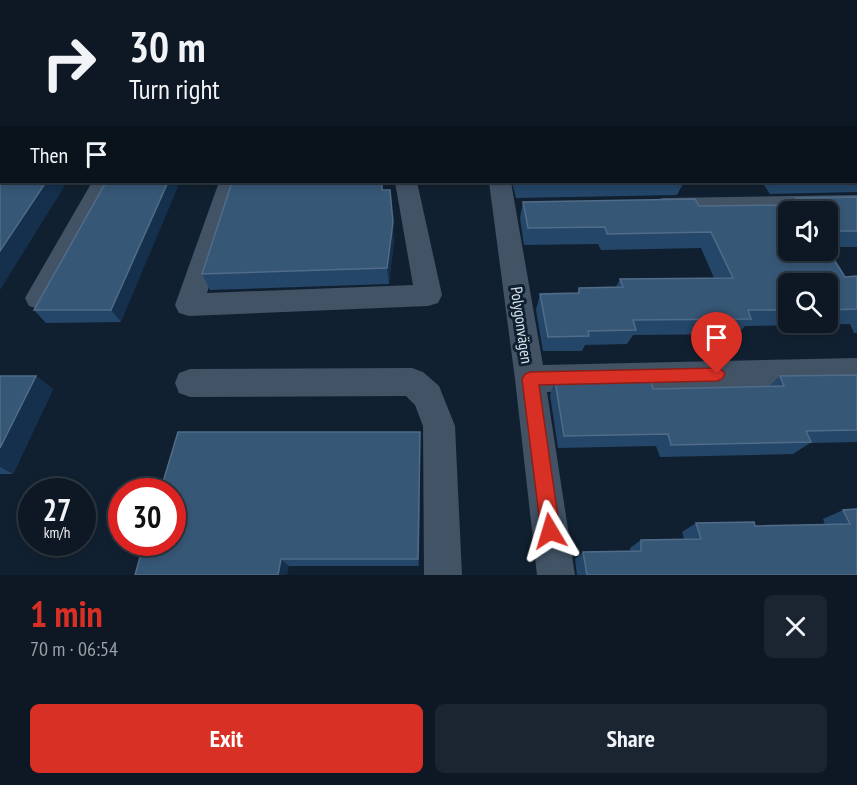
<!DOCTYPE html>
<meta charset="utf-8">
<style>
:root{--surface:#0d1824;--page:#1b2531;--text:#f1f3f6;--muted:#9aa0a6;--line:#2d3741;--accent:#d93025}
body{margin:0;font-family:"PT Sans Narrow",sans-serif;background:var(--page);color:var(--text);height:100vh;display:flex;flex-direction:column;font-size:22px;white-space:nowrap}
*{box-sizing:border-box;margin:0}
p{font-size:20px;color:var(--muted)}
.icon{flex:none;width:33px;height:33px;fill:none;stroke:currentColor;stroke-width:2;stroke-linecap:round;stroke-linejoin:round}
.map{position:relative;height:575px;overflow:hidden}
.drawer{display:flex;flex-direction:column;background:var(--surface);flex:1}
.drawer>*{flex:none}
.guide{position:absolute;left:0px;top:0px;width:858px;height:183px;box-shadow:0 3px 9px #0003,0 0 0 2px var(--line);background:#0d1824;color:var(--text);overflow:hidden}
.fabs{position:absolute;left:778px;top:201px;display:grid;gap:12px}
.fabs a{display:grid;place-items:center;width:60px;height:60px;border-radius:9px;background:var(--surface);box-shadow:0 3px 9px #0003,0 0 0 2px var(--line);font-size:30px}
.speed{position:absolute;left:18px;top:478px;display:flex;gap:12px;font-size:30px;font-weight:700;text-align:center}
.speed>*{display:grid;place-content:center;width:78px;height:78px;border-radius:50%;background:var(--surface);box-shadow:0 3px 9px #0003,0 0 0 2px var(--line);line-height:1}
.speed small{font-size:15px;font-weight:400}
.speed .limit{border:9px solid #d22;background:#fff;color:#111}
.pin{position:absolute;display:grid;place-items:center;width:51px;height:51px;color:#fff;margin:-62px -26px;border-radius:50% 50% 50% 0;rotate:-45deg;box-shadow:0 0 6px #0007}
.pin .icon{rotate:45deg}
.me{position:absolute;width:66px;margin:-33px;rotate:353deg;stroke-linejoin:round;filter:drop-shadow(0 0 4px #0008)}
.turn{display:flex;align-items:center;gap:21px;height:126px;padding:0 30px;font-size:27px}
.turn .icon{width:78px;height:78px;stroke-width:2.5}
.turn b{display:block;font-size:42px;line-height:51px}
.then{display:flex;align-items:center;height:57px;padding:0 30px;background:#0003;gap:12px;font-size:22px}
.round{display:grid;place-items:center;flex:none;width:63px;height:63px;border-radius:9px;background:var(--page)}
.summary{display:flex;align-items:center;justify-content:space-between;height:102px;padding:0 30px}
h1{font-size:36px;font-weight:700;line-height:45px;color:var(--accent)}
.cta{display:flex;gap:12px;margin-top:auto;padding:12px 30px}
.cta a{flex:1;height:69px;border-radius:9px;background:var(--accent);color:#fff;font-size:24px;font-weight:700;line-height:69px;text-align:center}
.cta a+a{background:var(--page);color:var(--text)}
.map>svg:first-child{display:block}
.lines{fill:none;stroke-linecap:round;stroke-linejoin:round}
.minor{fill:#425366;fill-rule:evenodd}
.wall{fill:#244668;fill-rule:evenodd}
.shaded-wall{fill:#14304c}
.building{fill:#375776;stroke:#506c89;stroke-width:1.5}
.route{fill:#d93025;stroke:#8d1f18;stroke-width:1.5}
.labels{text-anchor:middle;stroke-width:6;stroke-linejoin:round;paint-order:stroke}
.street-label{font-size:16px;fill:#d8e2ed;stroke:#112030}
</style>
<div class="map">
<svg width="857" height="575" viewBox="0 0 857 575">
<rect width="100%" height="100%" fill="#112030"/>
<g class="lines">
<g class="minor">
<rect x="331" y="0" width="16" height="2"/>
<polygon points="726,0 742,0 743,2 727,2"/>
<rect x="856" y="54" width="1" height="10"/>
<rect x="0" y="98" width="2" height="12"/>
<rect x="856" y="98" width="1" height="13"/>
<polygon points="92,182 114,182 49,306 39,309 29,306 25,298"/>
<polygon points="219,182 241,182 207,293 413,285 395,182 417,182 442,295 438,303 428,306 189,316 179,313 175,305"/>
<polygon points="489,182 511,182 543,365 857,358 857,384 547,392 575,575 537,575 515,379"/>
<polygon points="857,195 857,211 663,214 655,212 651,206 655,200 663,198"/>
<polygon points="412,368 423,372 439,386 455,426 462,575 424,575 423,426 415,405 406,396 190,397 179,393 175,383 179,373 190,369"/>
</g>
</g>
<g class="wall">
<polygon points="0,0 2,2 2,58 0,58"/>
<polygon points="341,0 395,0 395,2 340,2"/>
<polygon points="580,0 659,0 660,2 581,2"/>
<polygon points="793,0 857,0 857,34 856,2 795,2"/>
<polygon points="856,148 857,192 770,194 762,182 856,182"/>
<polygon points="106,182 121,322 46,323 34,310"/>
<polygon points="512,182 684,182 677,195 516,198"/>
<polygon points="383,190 394,239 389,284 210,290 202,274"/>
<path d="M857,197V247H828V212H789L845,277L857,276V333H854L850,324L745,326L738,334L633,335L627,344L585,345L582,351H543L536,310L540,294L577,293L579,288L616,287L620,279L714,278L701,248L601,250L598,244L524,245L520,218L523,202L699,206L790,205L796,198ZM789,284H828V322H789Z"/>
<polygon points="857,375 857,442 810,443 793,454 660,457 656,446 558,448 550,395 555,381 653,389 769,386 780,376"/>
<polygon points="0,376 36,376 53,389 13,474 0,474"/>
<polygon points="420,444 419,566 289,566 135,575"/>
<polygon points="857,509 857,575 577,575 575,559 583,552 630,551 630,548 641,540 684,539 682,532 696,523 755,526 825,525 823,519 843,510"/>
</g>
<g class="shaded-wall">
<polygon points="218,0 228,0 227,2 217,2"/>
<polygon points="46,182 67,182 0,290 0,251"/>
<polygon points="168,182 180,182 121,322 111,310"/>
<polygon points="393,222 394,239 389,284 387,268"/>
<polygon points="36,376 53,389 13,474 0,467 0,448"/>
<polygon points="420,432 420,444 419,566 418,559"/>
<polygon points="281,559 289,566 287,575 278,575"/>
</g>
<g class="building">
<polygon points="0,0 218,0 217,2 2,2 2,12 0,12"/>
<polygon points="341,0 370,0 370,2 340,2"/>
<polygon points="448,0 527,0 527,2 457,2 457,0"/>
<polygon points="591,0 659,0 660,2 591,2"/>
<polygon points="809,0 857,0 857,25 856,2 811,2"/>
<polygon points="2,19 2,43 0,43 0,20"/>
<polygon points="0,130 2,130 2,182 46,182 0,251"/>
<polygon points="856,148 857,148 856,175"/>
<polygon points="106,182 168,182 111,310 34,310"/>
<polygon points="232,182 382,182 382,190 390,190 393,222 387,268 202,274"/>
<polygon points="857,197 857,231 828,231 828,212 789,212 789,250 828,250 845,277 857,276 857,309 828,310 828,284 789,284 789,310 748,310 751,319 633,320 636,330 588,331 589,336 548,337 540,294 579,293 579,288 623,287 620,279 733,278 711,232 607,234 605,227 528,228 523,202 695,199 699,206 799,205 796,198"/>
<polygon points="857,375 857,430 806,431 811,442 671,445 668,434 564,436 555,381 650,379 653,389 784,386 780,376"/>
<polygon points="0,376 36,376 0,448"/>
<polygon points="178,432 420,432 418,559 281,559 278,575 135,575 144,543 172,543 172,492 160,492"/>
<polygon points="857,509 857,575 587,575 583,552 641,551 641,540 701,539 696,523 754,522 755,526 850,524 843,510"/>
</g>
<polygon class="route" points="717,368 722,370 725,374 722,379 717,381 539,385 560,531 557,538 550,541 544,538 541,531 522,379 525,374 530,372"/>
<g class="labels">
<g class="street-label">
<text transform="translate(522 325) rotate(82)" y="6">Polygonvägen</text>
</g>
</g>
</svg>
<div class="fabs">
<a><svg class="icon" aria-label="sound" viewBox="0 0 24 24"><path d="M4 9h4l5-4v14l-5-4H4zM17 9q2 3 0 6"/></svg></a>
<a><svg class="icon" aria-label="search" viewBox="0 0 24 24"><circle cx="10" cy="10" r="6"/><path d="M15 15l6 6"/></svg></a>
</div>
<div class="speed"><div>27<small>km/h</small></div><div class="limit">30</div></div>
<div class="pin" style="left:717px;top:374px;background:#d93025"><svg class="icon" aria-label="arrive" viewBox="0 0 24 24"><path d="M6 21V4h12l-3 4 3 4H6"/></svg></div>
<svg class="me" style="left:550px;top:531px" viewBox="-20 -20 40 40"><path d="M0-17L14 15 0 8-14 15z" fill="#d93025" stroke="#fff" stroke-width="4"/></svg>
<div class="guide">
<div class="turn"><svg class="icon" aria-label="right" viewBox="0 0 24 24"><path d="M7 20v-9h11M14 6l5 5-5 5"/></svg><div><b>30 m</b>Turn right</div></div>
<div class="then">Then<svg class="icon" aria-label="arrive" viewBox="0 0 24 24"><path d="M6 21V4h12l-3 4 3 4H6"/></svg></div>
</div>
</div>
<section class="drawer">
<div class="summary"><div><h1>1 min</h1><p>70 m · 06:54</p></div><a class="round"><svg class="icon" aria-label="close" viewBox="0 0 24 24"><path d="M6 6l12 12M18 6L6 18"/></svg></a></div>
<div class="cta"><a>Exit</a><a>Share</a></div>
</section>
